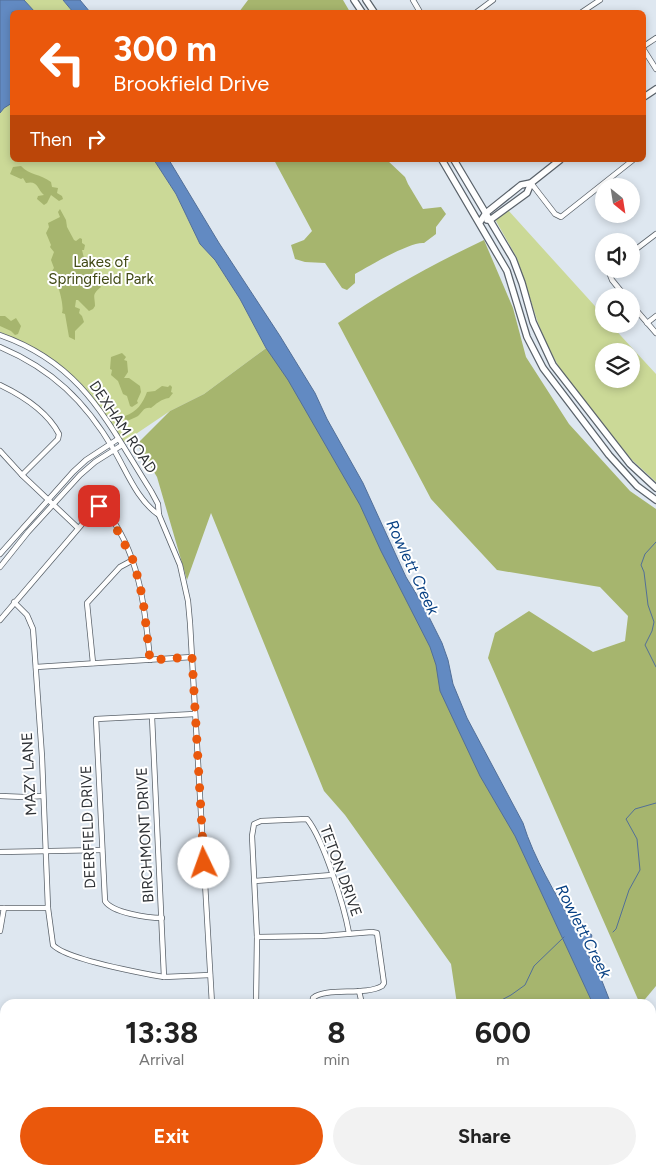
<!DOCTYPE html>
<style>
:root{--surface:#fff;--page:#f2f2f2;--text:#222;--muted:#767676;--accent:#ea580c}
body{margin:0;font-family:Figtree,sans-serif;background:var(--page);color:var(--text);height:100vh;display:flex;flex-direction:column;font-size:19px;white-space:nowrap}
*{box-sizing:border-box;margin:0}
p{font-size:16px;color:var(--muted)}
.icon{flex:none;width:28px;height:28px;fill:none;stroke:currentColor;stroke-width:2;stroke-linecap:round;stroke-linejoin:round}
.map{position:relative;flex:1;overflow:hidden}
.drawer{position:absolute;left:0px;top:999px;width:656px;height:176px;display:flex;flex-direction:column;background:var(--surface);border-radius:15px 15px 0 0;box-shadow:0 2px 8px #0003}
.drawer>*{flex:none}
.hud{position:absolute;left:10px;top:10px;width:636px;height:152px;border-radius:8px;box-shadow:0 2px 8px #0003;background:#ea580c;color:#fff;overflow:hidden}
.needle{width:32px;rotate:150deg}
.tools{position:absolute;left:595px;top:178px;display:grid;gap:10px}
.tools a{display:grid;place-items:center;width:45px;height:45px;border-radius:50%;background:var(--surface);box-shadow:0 2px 8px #0003;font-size:25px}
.pin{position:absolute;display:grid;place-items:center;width:42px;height:42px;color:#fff;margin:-21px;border-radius:10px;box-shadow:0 2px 8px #0006}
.me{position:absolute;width:55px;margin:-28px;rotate:357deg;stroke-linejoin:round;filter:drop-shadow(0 0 4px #0008)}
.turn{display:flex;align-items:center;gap:18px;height:105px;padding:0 20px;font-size:22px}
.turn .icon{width:65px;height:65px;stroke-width:2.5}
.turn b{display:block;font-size:35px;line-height:42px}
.then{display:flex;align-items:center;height:48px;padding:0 20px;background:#0003;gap:10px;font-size:19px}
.eta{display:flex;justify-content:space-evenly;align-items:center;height:85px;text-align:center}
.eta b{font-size:30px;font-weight:700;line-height:35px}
.button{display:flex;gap:10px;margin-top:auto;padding:10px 20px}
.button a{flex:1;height:58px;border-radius:30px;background:var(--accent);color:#fff;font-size:20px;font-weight:700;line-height:58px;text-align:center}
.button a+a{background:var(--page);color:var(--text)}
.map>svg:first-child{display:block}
.green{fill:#cbd997;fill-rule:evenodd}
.forest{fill:#a6b56e}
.water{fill:#628ac2;stroke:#526f98}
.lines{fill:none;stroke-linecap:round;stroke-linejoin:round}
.stream{stroke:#526f98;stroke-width:1}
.minor-casing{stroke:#5a626a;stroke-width:6}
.major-casing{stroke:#5a626a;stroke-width:8}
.minor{stroke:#fff;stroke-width:4.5}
.major{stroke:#fff;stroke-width:5.5}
.route{stroke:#ea580c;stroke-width:9;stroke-dasharray:0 16.2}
.labels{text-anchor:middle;stroke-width:4;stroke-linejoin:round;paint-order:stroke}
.park-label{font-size:15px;fill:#404914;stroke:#fff}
.street-label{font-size:15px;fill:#2e3135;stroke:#fff}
.water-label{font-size:16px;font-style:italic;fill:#084184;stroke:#fff}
</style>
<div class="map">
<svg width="656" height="1174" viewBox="0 0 656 1174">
<rect width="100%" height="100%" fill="#dee7f0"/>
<g class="green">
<path d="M0,0H63L73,12H12V160H154L176,194L200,244L215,260L240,299L266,348L204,394L170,411L124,442C88,387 62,357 0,332Z"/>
<path d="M507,209L604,316V324H610L656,374V482L631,459L560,369L547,345L538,323L517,258L496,221L497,217ZM604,351H631V379H604Z"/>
</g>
<g class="forest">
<polygon points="248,0 343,0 350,12 239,12"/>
<path d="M274,160H387L405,177L408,184L423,209L441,207L446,214L436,227V234L424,243C411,241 369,266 355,274V283L347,290L342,288L325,263L305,262L295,259L291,245L304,240L312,231Z"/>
<path d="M21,166C29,175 41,174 51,182L52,187L58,188L57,193L62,196L63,199L59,201L51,195L47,203L44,205L37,199L38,196L44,195C37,189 38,180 26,183L23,178L21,179L10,174L13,167Z"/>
<path d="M60,209L66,220L67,227L74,240L76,241L80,238L82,239V243L85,245L84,250H82L84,258L86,259L89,254L91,259L88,262L94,268L92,279L99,282L101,287C91,295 95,296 95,306L93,309L89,311L78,300H76L75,307L80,309L79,313L82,316L84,322L75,331V340L69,337L65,314L62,313C65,304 56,279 52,271L54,268L51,260L54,252L50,247L51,245L46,233L49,227L48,223L60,217L58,212Z"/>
<path d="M484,240L513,308L526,357L569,424L630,491L656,509V986L641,1004H640L488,658L495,633L529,611L593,652L625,641L628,616L600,587L497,570L431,499L338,323C384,291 433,264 484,240Z"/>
<polygon points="0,316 5,316 11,321 16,318 21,326 18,334 15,335 11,331 0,326"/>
<polygon points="269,346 392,549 451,695 602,1004 457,1004 451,964 345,815 324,791 211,513 187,580 157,477 137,444 170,411 204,394"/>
<polygon points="122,353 126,357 124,360 127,361 128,372 124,378 129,378 140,386 141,392 137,401 138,403 132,407 130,406 127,396 123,394 118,381 111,375 112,370 110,369 111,357"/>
<path d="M170,385L172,387L171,392L173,393L169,398C161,399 156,404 151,408C143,407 143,412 138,416C135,418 131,419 127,421L124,418L125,416C137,412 143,403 147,392L155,391L162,386L168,387Z"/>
<polygon points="656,1138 656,1174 626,1174 628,1170 651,1170 651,1140"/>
</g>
<g class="water">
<polygon points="0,0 24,0 35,12 12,12 12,103 4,108 0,113"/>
<polygon points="63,0 80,0 90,12 73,12"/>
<path d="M154,160H169L219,243L280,336L315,393L327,419L363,483L406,577L423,605L442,643L448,660L453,684L467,718L523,823C534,859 555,892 573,925L579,931L591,934L592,936L586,947L587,953L600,976L611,1004H593L515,836L480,776L455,723L440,691L436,665L430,647L381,551L360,505L288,380L266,348L240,299L215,260L200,244L176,194Z"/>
</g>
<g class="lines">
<g class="stream">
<polyline points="656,542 645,554 641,565 644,572 648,605 654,622 652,631 645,645 656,667"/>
<polyline points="613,932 616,929 629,890 640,870 637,839 626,819 635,809 656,803"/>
<polyline points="494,1004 511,995 525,985 534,966 564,937"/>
</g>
<g class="minor-casing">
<g id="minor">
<polyline points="413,0 420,12"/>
<polyline points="477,12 493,0"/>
<polyline points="582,12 600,0"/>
<polyline points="644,46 656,38"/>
<polyline points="644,50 656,69"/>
<polyline points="531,183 555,214 561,217 633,160"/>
<polyline points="631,253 656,234"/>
<polyline points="612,269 610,275 612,280 625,296"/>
<polyline points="631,304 656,333"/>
<polyline points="647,323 656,316"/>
<path d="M0,335C83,364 107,422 151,491L158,504L159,515L180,565L188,601L190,623L212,1004"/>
<path d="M0,347C52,369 85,401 114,450C127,472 137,500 159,515"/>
<path d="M0,385C23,396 47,411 59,434L58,439L22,475"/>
<polyline points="0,451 22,475 78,528"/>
<polyline points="0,554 73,472 86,460 118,439"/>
<polyline points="0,567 28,532 80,475 95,462 122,445"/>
<path d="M14,602L27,615L33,629L42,757L48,908L53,945C65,958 131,971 152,975L164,977L210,975"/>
<path d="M0,620L95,509L102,506C139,549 145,606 150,660"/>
<polyline points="93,663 87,603 120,567 133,560"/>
<polyline points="36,667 192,657"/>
<polyline points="152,717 164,977"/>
<polyline points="0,796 24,797 43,796"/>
<polyline points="0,852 102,850"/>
<polyline points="255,881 332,875"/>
<polyline points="0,908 48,908"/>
<path d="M162,918C149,918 112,913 105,901L96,719L195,714"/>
<polyline points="0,931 4,908"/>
<path d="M257,937L322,936L372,932L377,933L384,983L382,986C365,996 326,987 313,998L312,1004"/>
<polyline points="359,991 362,1004"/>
<path d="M256,1004L257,937L252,836L254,824L261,821L307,819C324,840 344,906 349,933"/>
<polyline points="0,1136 0,1131"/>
<polyline points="204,1174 205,1170"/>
<polyline points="364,1174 365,1170"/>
</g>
</g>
<g class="major-casing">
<g id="major">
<polyline points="354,0 362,12"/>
<polyline points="366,0 374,12"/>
<polyline points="644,97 656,89"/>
<polyline points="442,160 507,271 527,337 543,368 609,455 637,486 656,500"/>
<polyline points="454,160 513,259 522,283 533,322 553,365 630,464 656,488"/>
<polyline points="487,220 490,220 527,193 531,183"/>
<polyline points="480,222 486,213 521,185 531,183 560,160"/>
<polyline points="0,1076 5,1078"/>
<polyline points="0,1087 5,1088"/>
<polyline points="651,1121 656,1118"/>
<polyline points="651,1132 656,1130"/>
<polyline points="293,1170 307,1174"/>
<polyline points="330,1170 344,1174"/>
<polyline points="548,1174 556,1170"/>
<polyline points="570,1174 578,1170"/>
</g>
</g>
<use href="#minor" class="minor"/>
<use href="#major" class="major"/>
</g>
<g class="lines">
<polyline class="route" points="99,506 102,506 108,513 133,560 139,582 143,600 150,660 192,657 204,863"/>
</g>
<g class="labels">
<g class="park-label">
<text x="101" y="267">Lakes of<tspan x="101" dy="17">Springfield Park</tspan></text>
</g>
<g class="street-label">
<text transform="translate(123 427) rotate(56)" y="5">DEXHAM ROAD</text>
<text transform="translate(29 774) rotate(-93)" y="5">MAZY LANE</text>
<text transform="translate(88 827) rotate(-92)" y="5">DEERFIELD DRIVE</text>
<text transform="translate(145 835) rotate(-93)" y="5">BIRCHMONT DRIVE</text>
<text transform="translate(341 871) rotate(70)" y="5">TETON DRIVE</text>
</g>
<g class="water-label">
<text transform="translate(413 567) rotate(65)" y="6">Rowlett Creek</text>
<text transform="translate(584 931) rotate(63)" y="6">Rowlett Creek</text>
</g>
</g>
</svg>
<div class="tools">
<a><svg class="needle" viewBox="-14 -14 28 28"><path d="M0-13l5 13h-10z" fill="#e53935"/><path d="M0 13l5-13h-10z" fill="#767676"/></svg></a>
<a><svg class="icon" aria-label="sound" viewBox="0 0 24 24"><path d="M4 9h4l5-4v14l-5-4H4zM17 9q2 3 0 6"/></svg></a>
<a><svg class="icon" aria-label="search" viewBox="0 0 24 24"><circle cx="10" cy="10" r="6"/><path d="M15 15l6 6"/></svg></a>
<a><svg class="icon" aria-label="layers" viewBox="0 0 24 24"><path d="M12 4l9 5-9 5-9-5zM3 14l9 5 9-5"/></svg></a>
</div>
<div class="pin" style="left:99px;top:506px;background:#d93025"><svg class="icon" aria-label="arrive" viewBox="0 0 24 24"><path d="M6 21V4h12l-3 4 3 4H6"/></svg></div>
<svg class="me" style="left:204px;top:863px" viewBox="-20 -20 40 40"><circle r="19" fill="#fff"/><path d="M0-13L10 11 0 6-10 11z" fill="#ea580c"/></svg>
<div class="hud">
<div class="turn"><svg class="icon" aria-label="left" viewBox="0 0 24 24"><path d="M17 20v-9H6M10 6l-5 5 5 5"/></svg><div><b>300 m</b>Brookfield Drive</div></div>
<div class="then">Then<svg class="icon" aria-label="right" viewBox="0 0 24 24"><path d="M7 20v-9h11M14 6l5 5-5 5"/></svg></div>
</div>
<section class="drawer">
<div class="eta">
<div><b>13:38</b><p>Arrival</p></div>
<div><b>8</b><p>min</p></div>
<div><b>600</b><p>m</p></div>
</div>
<div class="button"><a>Exit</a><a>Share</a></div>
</section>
</div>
